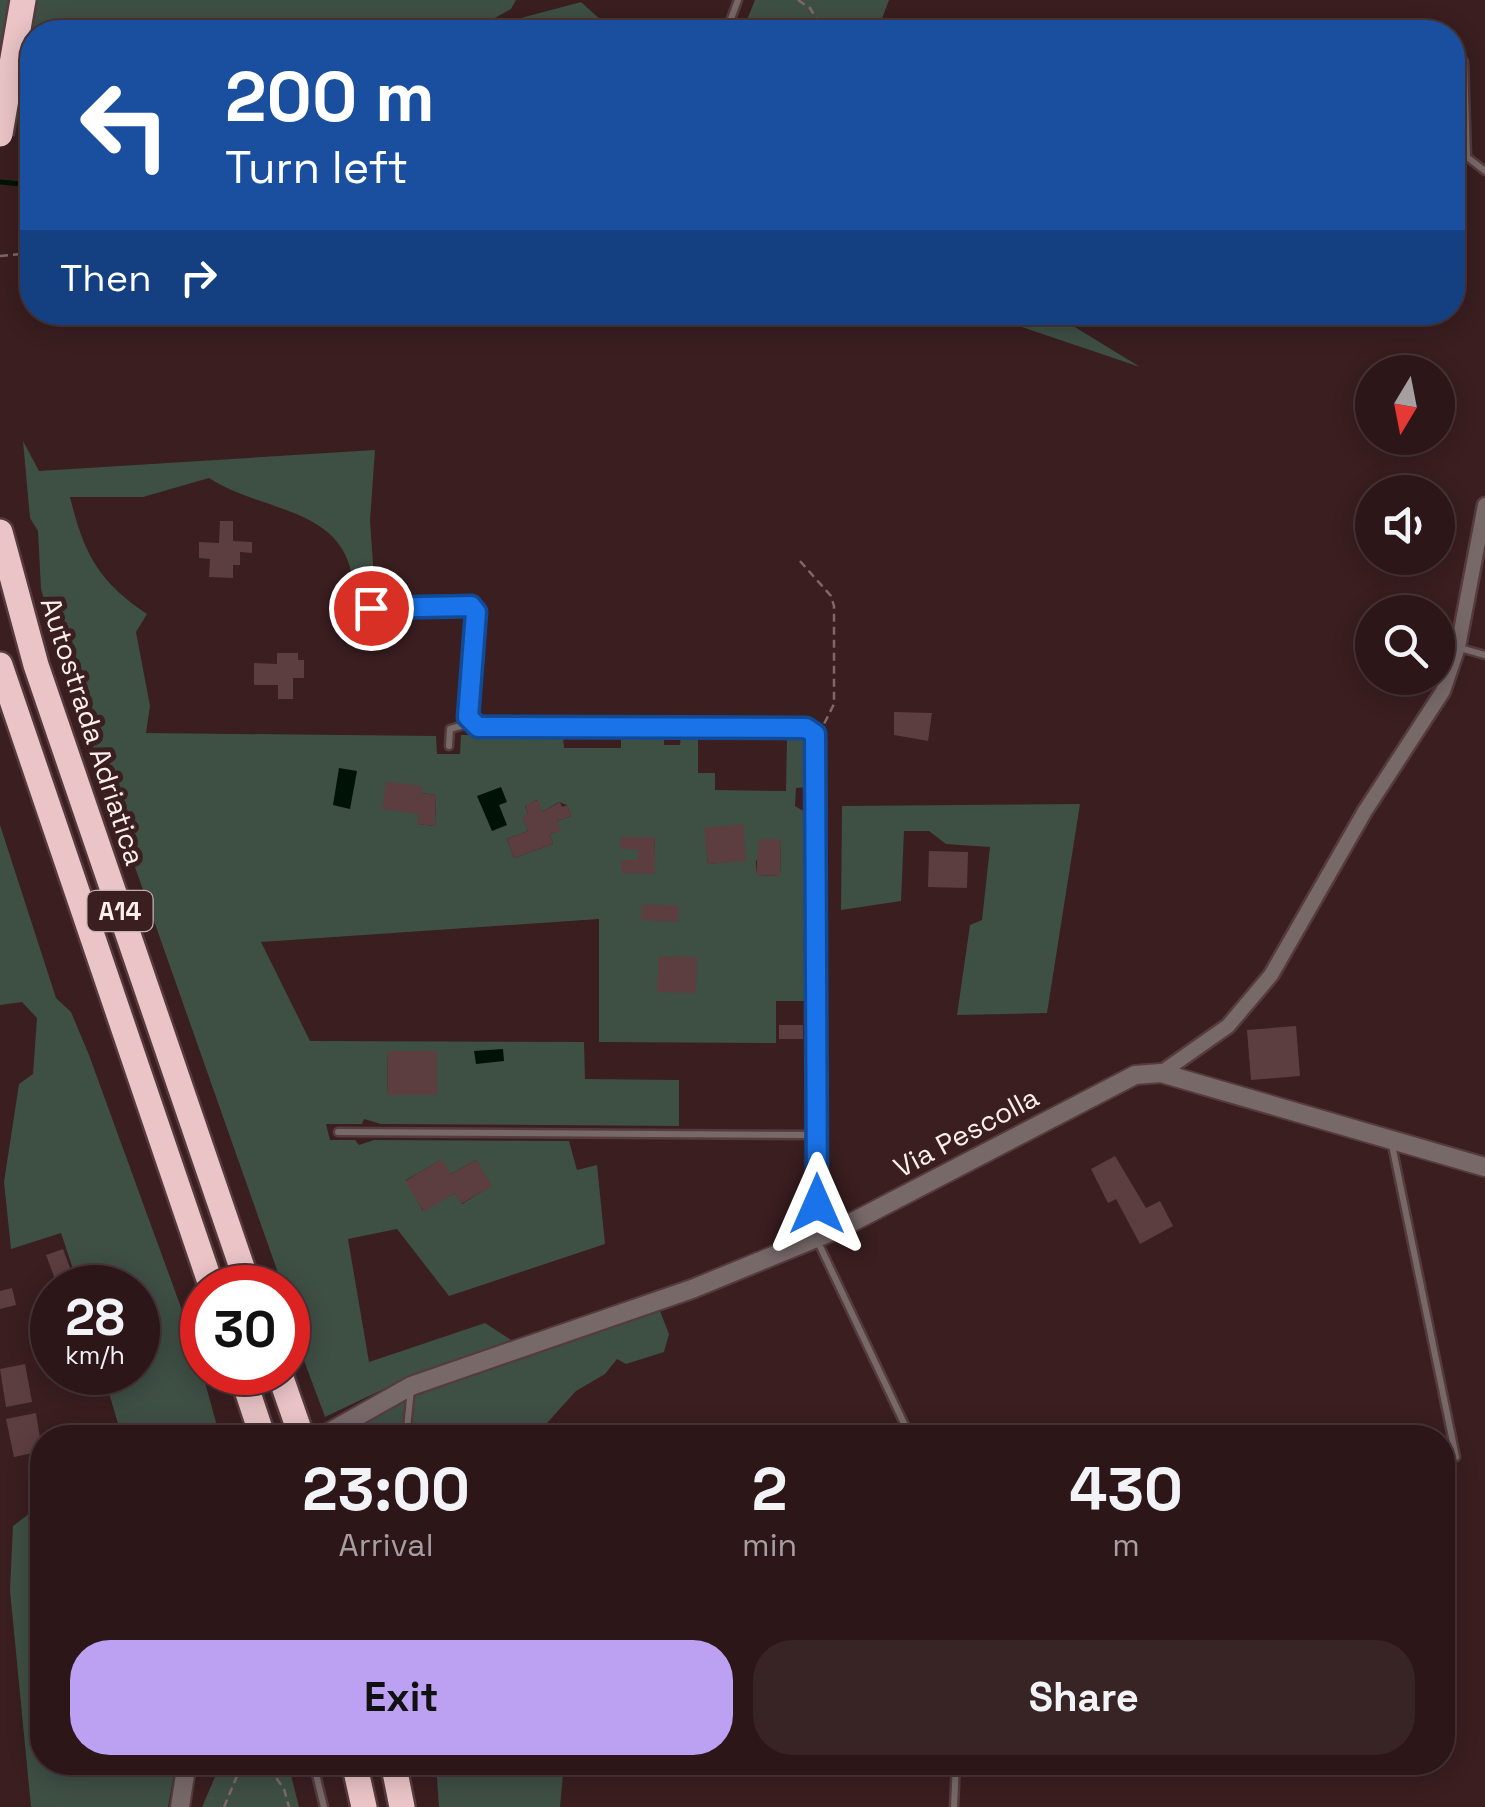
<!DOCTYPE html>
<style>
:root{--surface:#2c1618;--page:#382325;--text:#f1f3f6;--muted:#a69fa2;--line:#483537;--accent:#bca0f2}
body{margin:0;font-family:"Space Grotesk",sans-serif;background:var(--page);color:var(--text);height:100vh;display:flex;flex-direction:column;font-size:38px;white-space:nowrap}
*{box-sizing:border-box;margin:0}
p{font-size:32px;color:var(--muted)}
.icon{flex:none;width:55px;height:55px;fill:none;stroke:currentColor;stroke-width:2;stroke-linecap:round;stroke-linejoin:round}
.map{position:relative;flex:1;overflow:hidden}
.side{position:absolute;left:30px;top:1425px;width:1425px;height:350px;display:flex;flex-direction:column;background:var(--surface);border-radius:40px;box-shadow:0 5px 25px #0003,0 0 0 2px var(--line)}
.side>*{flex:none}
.guide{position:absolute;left:20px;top:20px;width:1445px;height:305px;border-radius:40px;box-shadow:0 5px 25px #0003,0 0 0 2px var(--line);background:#1a4fa0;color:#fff;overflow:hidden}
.needle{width:65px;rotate:190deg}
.buttons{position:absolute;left:1355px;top:355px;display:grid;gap:20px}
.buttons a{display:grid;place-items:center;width:100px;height:100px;border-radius:50%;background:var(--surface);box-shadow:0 5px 25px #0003,0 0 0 2px var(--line);font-size:50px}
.speed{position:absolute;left:30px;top:1265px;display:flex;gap:20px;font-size:50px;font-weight:700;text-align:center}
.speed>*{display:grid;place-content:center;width:130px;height:130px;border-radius:50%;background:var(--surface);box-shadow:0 5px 25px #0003,0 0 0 2px var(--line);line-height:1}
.speed small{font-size:25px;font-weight:400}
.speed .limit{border:15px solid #d22;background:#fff;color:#111}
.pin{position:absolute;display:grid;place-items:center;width:85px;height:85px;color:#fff;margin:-42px;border:5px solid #fff;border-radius:50%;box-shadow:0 2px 10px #0007}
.me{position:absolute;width:110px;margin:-55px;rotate:0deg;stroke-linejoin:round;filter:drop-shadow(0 0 8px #0008)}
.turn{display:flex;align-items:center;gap:35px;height:210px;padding:0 40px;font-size:45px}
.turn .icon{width:130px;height:130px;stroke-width:2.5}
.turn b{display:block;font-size:70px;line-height:85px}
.then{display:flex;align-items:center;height:95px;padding:0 40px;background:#0003;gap:20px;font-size:38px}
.eta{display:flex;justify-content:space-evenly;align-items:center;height:170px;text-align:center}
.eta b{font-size:60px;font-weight:600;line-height:70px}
.primary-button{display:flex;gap:20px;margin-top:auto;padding:20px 40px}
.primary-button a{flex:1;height:115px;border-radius:40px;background:var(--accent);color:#111;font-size:40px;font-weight:600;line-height:115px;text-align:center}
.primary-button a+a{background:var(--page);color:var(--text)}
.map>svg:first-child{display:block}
.green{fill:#3e4f44;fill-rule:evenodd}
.water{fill:#001206}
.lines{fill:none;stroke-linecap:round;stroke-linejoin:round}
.stream{stroke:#001206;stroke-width:5}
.building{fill:#5d3e40}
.service-casing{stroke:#553b3d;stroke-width:11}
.minor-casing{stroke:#553b3d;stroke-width:19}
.tertiary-casing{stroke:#553b3d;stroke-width:22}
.motorway-casing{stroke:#553b3d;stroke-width:30}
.path{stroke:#806869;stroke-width:2.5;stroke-dasharray:8 5;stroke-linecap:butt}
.service{stroke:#786969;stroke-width:6}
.minor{stroke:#786969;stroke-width:14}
.tertiary{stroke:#786969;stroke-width:18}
.motorway{stroke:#eac4c6;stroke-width:25}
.motorway-bridge-casing{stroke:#553b3d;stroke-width:30;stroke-linecap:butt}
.motorway-bridge{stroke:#eac4c6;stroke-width:25}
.route-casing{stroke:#114b97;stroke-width:25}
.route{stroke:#1a73e8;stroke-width:18}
.labels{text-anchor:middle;stroke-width:10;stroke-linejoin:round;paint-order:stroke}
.shield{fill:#3a1e20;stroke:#c3b0b0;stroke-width:2.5}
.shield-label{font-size:25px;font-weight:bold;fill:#feeeee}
.street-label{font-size:28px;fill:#feeeee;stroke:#3a1e20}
</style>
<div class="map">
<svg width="1485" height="1807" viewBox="0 0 1485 1807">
<rect width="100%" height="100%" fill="#3a1e20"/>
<g class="green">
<polygon points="0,0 516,0 511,9 472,31 581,2 614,32 32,32 32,92 0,80"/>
<polygon points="755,0 889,0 877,32 742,32"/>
<polygon points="981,313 1052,313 1140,367"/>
<path d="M23,441L39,471L375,450L370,521L375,591L364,594L353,584C346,506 262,513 209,478L143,497H70C84,554 98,581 147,614L136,632L150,706L146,733L436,736L437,754H460L461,735L563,734L564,748H621V733L664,734V745H680L681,734L798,735L807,742V787L796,788L795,806L807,813L806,1001H776V1043L599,1042V919L261,942L310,1041L584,1042L585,1079L679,1080V1126L381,1124L364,1119L362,1124H326L330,1140H355L359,1145L374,1140L569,1141L577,1170L597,1165L605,1244L449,1296L397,1229L348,1239L369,1362L485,1323L511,1340L409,1377L325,1417L289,1320L288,1288L283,1287L61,657L41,589L38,531L30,518ZM698,737L787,738L786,791L715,790V773H698ZM421,793L436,795L435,826L418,824ZM537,800L542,812L559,802L567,805L571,816L557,821L560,830L550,834L553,844L514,858L507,839L528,831L523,817L528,814L525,806ZM705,828L746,860L708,864ZM621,837L655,838L653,874L621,860H638V849H621ZM781,839L780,876L756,875V861ZM388,1051L437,1052L387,1094ZM441,1160L451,1174L476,1160L491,1186L462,1204L455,1193L423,1211L406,1180Z"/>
<polygon points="1080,804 1047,1013 957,1015 970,925 982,920 990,847 946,844 929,831 904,831 901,901 841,910 842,806"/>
<polygon points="0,825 56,998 71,1012 89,1055 195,1346 220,1437 122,1437 103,1373 138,1372 138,1288 79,1287 61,1233 11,1249 4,1182 19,1084 33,1074 37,1018 22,1002 0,1005"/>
<polygon points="660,1311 669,1334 664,1352 626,1364 617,1359 605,1374 576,1391 547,1423 548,1437 339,1438 429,1387"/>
<polygon points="42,1504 42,1762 176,1763 168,1807 31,1807 10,1590 13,1526"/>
<polygon points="221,1763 288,1763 299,1807 202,1807"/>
<polygon points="436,1763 564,1763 560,1807 439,1807"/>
</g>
<g class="water">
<polygon points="339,768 357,771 350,809 333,805"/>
<polygon points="501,787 507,802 499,805 507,825 492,831 477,796"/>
<polygon points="503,1049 504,1061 476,1064 474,1051"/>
</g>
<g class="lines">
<polyline class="stream" points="0,182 32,185"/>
</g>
<g class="building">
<polygon points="220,521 233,521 233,541 252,542 252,553 240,552 240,565 233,565 233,578 209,577 210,559 199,558 199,542 219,543"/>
<polygon points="277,653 298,653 298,660 304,660 304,678 293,678 293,699 278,699 278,685 254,685 254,663 277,664"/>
<polygon points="894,712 932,713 928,741 894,735"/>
<polygon points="386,782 422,786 421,793 436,795 435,826 417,824 419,814 382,809"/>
<polygon points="538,800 542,812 560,802 562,807 567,805 571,816 557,821 561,830 550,834 553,844 514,858 507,839 528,831 522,816 528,814 525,805"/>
<polygon points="743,824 746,861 708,864 704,828"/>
<polygon points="621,837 655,837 654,874 621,873 621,860 638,860 638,849 620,849"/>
<polygon points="759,839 781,839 780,876 756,875"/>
<polygon points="929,851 968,852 967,888 928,887"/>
<polygon points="642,904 679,906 678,922 641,920"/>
<polygon points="659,956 697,957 696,993 657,992"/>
<rect x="779" y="1025" width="24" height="14"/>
<polygon points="1296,1026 1300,1076 1251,1080 1247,1030"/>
<polygon points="388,1051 437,1051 437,1095 387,1095"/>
<polygon points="1115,1156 1146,1208 1160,1201 1173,1226 1140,1244 1116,1199 1108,1203 1091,1169"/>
<polygon points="442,1159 451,1174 476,1160 492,1186 461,1204 455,1193 424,1212 405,1181"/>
<polygon points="63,1249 72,1273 55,1279 46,1255"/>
<polygon points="12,1288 16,1305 0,1309 0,1291"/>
<polygon points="25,1364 32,1402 6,1407 0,1369"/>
<polygon points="36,1413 42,1451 14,1457 6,1419"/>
</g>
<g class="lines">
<g class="service-casing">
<g id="service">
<polyline points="726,32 738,0"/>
<polyline points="1452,47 1464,62 1467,157 1485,171"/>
<polyline points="1460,648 1485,655"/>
<polyline points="449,746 450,729 471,723"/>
<polyline points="338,1132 816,1135"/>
<polyline points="1392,1145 1456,1457"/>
<polyline points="817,1240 911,1438"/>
<polyline points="406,1438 411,1389"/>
<polyline points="313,1762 324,1807"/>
<polyline points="954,1807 956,1762"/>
</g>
</g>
<g class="minor-casing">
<g id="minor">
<polyline points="371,608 471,606 475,612 468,717 478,727 806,728 818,742 817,1239"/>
<polyline points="1161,1073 1228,1026 1271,975 1365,811 1443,691 1458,647 1485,505"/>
</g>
</g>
<g class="tertiary-casing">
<g id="tertiary">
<polyline points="319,1438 411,1386 692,1289 841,1228 1135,1075 1161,1073 1485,1167"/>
<polyline points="180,1807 187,1762"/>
</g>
</g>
<g class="motorway-casing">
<g id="motorway">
<polyline points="0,532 36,665 249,1288"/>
<polyline points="0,665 212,1288"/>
<polyline points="241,1372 263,1438"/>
<polyline points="279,1372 302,1438"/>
<polyline points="354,1762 364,1807"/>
<polyline points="393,1762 402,1807"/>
</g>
</g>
<g class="path">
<polyline points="798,0 810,8 824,32"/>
<polyline points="0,256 32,253"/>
<polyline points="800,561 831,596 834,606 834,704 823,726"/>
<polyline points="224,1807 237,1776 254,1769 272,1772 284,1789 289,1807"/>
</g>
<use href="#service" class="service"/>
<use href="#minor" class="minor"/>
<use href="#tertiary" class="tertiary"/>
<use href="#motorway" class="motorway"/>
<g class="motorway-bridge-casing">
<polyline id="motorway-bridge" points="0,134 23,0"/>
</g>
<use href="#motorway-bridge" class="motorway-bridge"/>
</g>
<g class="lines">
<g class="route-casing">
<polyline id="route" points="371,608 471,606 476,612 468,717 478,727 806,728 815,734 817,1204"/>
</g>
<use href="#route" class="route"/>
</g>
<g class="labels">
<rect class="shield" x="87.5" y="891" width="65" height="40" rx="8"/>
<g class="shield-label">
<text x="120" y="920">A14</text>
</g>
<g class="street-label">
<text transform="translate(93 731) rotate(72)" y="10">Autostrada Adriatica</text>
<text transform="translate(966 1132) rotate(-28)" y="10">Via Pescolla</text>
</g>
</g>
</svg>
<div class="buttons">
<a><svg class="needle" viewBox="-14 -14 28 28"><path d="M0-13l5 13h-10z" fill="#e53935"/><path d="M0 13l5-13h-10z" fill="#a69fa2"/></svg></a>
<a><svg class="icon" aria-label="sound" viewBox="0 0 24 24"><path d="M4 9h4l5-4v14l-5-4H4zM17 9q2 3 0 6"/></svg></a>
<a><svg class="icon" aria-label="search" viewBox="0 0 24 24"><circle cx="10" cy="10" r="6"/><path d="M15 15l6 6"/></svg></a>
</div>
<div class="speed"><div>28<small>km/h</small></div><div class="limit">30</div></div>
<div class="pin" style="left:371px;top:608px;background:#d93025"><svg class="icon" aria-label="arrive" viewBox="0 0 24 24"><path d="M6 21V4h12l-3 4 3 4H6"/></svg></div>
<svg class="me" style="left:817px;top:1204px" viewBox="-20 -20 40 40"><path d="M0-17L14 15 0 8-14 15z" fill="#1a73e8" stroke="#fff" stroke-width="4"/></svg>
<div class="guide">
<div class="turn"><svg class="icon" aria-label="left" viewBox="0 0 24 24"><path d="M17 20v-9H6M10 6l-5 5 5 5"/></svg><div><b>200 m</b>Turn left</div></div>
<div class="then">Then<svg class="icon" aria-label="right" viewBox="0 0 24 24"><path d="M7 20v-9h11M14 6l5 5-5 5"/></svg></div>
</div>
<section class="side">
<div class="eta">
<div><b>23:00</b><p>Arrival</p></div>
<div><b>2</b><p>min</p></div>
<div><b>430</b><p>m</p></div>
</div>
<div class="primary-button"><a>Exit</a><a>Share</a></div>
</section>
</div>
